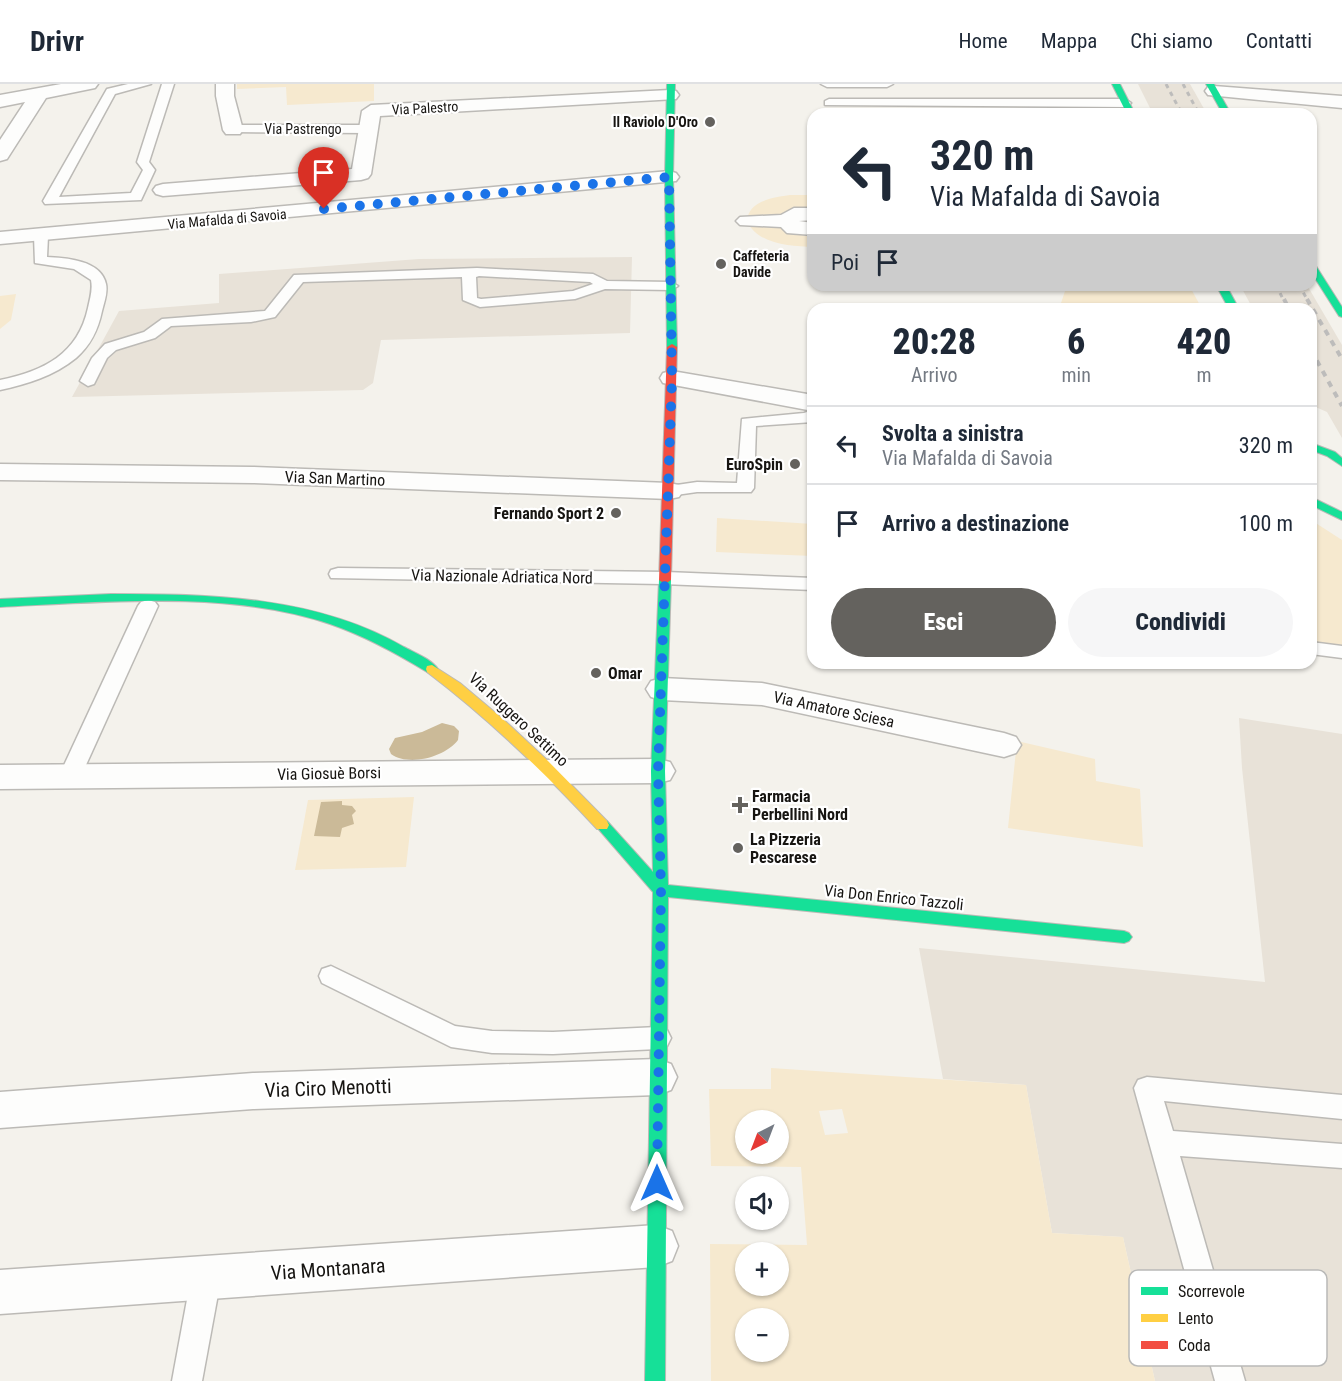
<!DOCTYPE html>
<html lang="it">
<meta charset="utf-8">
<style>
:root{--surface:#fff;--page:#f6f6f7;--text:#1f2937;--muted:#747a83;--line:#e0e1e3;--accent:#64625e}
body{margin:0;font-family:"Roboto Condensed",sans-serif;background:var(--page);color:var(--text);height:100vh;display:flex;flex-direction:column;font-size:22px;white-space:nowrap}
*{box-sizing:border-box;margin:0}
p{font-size:20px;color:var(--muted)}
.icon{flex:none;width:33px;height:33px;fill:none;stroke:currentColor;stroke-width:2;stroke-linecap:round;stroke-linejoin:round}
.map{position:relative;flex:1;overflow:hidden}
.drawer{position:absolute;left:807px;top:219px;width:510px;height:366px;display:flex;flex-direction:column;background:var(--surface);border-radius:18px;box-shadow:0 2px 4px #0004}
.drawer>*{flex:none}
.hud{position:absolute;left:807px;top:24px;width:510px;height:183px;border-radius:18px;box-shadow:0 2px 4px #0004;background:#fff;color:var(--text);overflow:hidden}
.needle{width:39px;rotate:222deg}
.fabs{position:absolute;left:735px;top:1026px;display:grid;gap:12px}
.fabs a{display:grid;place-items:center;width:54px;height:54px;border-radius:50%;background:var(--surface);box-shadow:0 2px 4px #0004;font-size:30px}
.pin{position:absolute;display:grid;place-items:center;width:51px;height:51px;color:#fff;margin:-62px -26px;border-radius:50% 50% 50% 0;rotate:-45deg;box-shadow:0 0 6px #0007}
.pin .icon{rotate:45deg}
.me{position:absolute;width:66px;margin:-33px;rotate:0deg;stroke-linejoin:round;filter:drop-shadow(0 0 4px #0008)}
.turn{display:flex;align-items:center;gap:21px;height:126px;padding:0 24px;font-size:27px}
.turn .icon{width:78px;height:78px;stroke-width:2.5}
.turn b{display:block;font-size:42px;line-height:51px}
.then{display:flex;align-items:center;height:57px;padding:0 24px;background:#0003;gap:12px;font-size:22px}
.eta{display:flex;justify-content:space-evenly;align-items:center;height:102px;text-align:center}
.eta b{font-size:36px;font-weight:800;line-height:42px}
.cta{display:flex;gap:12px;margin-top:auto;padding:12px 24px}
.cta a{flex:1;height:69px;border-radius:36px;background:var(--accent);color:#fff;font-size:24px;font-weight:800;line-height:69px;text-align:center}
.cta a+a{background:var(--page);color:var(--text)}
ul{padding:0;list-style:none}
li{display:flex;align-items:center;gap:18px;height:78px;padding:0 24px;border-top:2px solid var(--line)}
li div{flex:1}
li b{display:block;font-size:22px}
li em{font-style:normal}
header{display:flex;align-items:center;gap:36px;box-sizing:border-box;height:84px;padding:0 30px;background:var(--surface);border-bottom:2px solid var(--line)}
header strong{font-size:28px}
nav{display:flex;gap:33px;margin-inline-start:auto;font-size:21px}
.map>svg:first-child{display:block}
.built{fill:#e8e2d8}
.green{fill:#f6e9cf;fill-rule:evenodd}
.water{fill:#cbba98}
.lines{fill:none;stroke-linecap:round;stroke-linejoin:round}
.lane-casing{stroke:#bcbab6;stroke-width:3}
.street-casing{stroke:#bcbab6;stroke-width:3}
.fast-casing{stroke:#bcbab6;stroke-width:2}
.slow-casing{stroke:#bcbab6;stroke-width:2}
.jam-casing{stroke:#bcbab6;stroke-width:2}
.lane{fill:#fdfdfc;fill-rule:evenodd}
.street{fill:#fdfdfc;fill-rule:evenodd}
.fast{fill:#16e098;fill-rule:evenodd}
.slow{fill:#ffcf43;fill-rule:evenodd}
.jam{fill:#f24e42;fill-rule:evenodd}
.rail-far1{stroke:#bdbcbb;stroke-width:3;stroke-dasharray:4.5 4.5;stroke-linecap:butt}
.rail{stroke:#bdbcbb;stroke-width:4;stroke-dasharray:6 6;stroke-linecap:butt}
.route{stroke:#1a73e8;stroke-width:10;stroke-dasharray:0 18}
.poi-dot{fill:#64625e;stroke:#fff;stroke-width:2}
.labels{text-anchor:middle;stroke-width:4.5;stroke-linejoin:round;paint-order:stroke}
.far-street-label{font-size:14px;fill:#171512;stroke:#fff}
.far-poi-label{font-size:14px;font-weight:bold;fill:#171512;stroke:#fff;text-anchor:end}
.poi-label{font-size:16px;font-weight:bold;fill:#171512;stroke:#fff;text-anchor:start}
.street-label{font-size:16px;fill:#171512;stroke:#fff}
.near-street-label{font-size:20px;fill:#171512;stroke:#fff}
.key{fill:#fff;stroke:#b9b9b8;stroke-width:1.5}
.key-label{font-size:16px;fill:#171512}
</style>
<header>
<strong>Drivr</strong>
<nav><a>Home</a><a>Mappa</a><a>Chi siamo</a><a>Contatti</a></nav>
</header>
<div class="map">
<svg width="1342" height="1297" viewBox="0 0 1342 1297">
<rect width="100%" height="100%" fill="#f4f2ec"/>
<g class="built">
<polygon points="1138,0 1190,0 1207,30 1153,30"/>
<polygon points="632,173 630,249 381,256 373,299 363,306 72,313 119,227 219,219 219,190 419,175"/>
<polygon points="1240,201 1307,201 1342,261 1342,354 1327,328 1311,321 1311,225 1253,225"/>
<polygon points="1239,634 1342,650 1342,1297 1155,1297 1123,1153 1052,1149 1026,1001 943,995 919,864 1265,898 1242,684"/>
</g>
<g class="green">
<polygon points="237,0 374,0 374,17 287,21 286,3 237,5"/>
<path d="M790,111H813V130L788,133L813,145V163C791,162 758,161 747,137C748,117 774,113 790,111Z"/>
<polygon points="1067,201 1189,201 1202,225 1059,225"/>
<polygon points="16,210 11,236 0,245 0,212"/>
<polygon points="717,434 813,440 813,472 716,468"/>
<polygon points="1311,436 1342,456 1342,563 1311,559"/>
<polygon points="1017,657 1095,675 1096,697 1140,705 1143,763 1008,744"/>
<polygon points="414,713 406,783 295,786 308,716"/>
<path d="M771,984L1026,1001L1052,1149L1123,1153L1155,1297H711L710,1160L807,1161L801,1083L711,1082L709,1005H771ZM842,1025L848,1049L825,1051L819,1027ZM746,1036H778V1070H746ZM746,1168H778V1202H746ZM746,1234H778V1268H746Z"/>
</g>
<g class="water">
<path d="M442,639L454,642L459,647L458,656C445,673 409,683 391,670L389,665L395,654L422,648Z"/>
<polygon points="342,717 342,721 352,722 356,727 352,731 354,740 342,744 340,753 314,752 321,718"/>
</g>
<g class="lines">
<g class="lane-casing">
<g id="lane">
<polygon points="128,0 151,0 115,10 59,113 131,109 143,86 137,78 162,0 174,0 149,78 155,86 141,116 45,120 43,117 107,5"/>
<polygon points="821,0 893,0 887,3 827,3"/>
<polygon points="829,15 1125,15 1131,19 1125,23 825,21 825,17"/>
<polygon points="238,41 368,41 374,45 368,49 234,48 234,42"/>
<path d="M41,148L48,152L47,173C66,174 101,176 106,200C108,209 104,218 102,227C98,246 91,261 76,274C54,292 27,300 0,306V296C44,287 78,270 88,224C90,214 93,206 91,196L74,185L35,179L34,152Z"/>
<path d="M477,184L593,190L607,197L671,198L678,202L671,206L605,205L575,215L480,223L463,216L462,193L303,198L275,233L251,238L171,242L155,254L116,266L107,274L94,300L88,302L80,297L92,274L105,260L144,248L162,235L265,227L294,191ZM479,192L590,198L593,200L573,207L481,215L477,214L476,193Z"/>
<polygon points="813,326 813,338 756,342 754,404 751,408 697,408 669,412 660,407 663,403 697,398 737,399 742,335 804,329"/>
<polygon points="338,484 666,488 813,494 813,506 662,500 331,494 329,490 331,486"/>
<polygon points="148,516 155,518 158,522 81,692 78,697 70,700 62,697 59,692 138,522 141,518"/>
<polygon points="1311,558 1342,562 1342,574 1311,570"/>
<polygon points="331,882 455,942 492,947 553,948 658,943 667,946 671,954 667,962 658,965 553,970 492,969 451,963 322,899 319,892 322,885"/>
<polygon points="1147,993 1342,1011 1342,1035 1164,1017 1173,1047 1342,1060 1342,1084 1180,1072 1245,1297 1215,1297 1134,1004 1138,996"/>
<polygon points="206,1180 216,1184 221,1194 202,1297 172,1297 191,1194 196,1184"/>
</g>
</g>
<g class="street-casing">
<g id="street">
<polygon points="61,0 98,0 95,4 46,14 7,75 0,77 0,56 25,18 0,23 0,11"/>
<polygon points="216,0 234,0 234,12 243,46 240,50 226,50 223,46 216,12"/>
<polygon points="1214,2 1342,12 1342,24 1208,11 1205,7 1208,3"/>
<polygon points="670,6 676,7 679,11 676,15 380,32 371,90 368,94 361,96 163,112 156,110 153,106 156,102 163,100 352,85 362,27 371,21"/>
<polygon points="669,87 676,89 679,93 676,97 0,160 0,148"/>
<polygon points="794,124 813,124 813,136 799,137 813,139 813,151 787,149 781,143 740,141 736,137 740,133 781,131"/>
<polygon points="672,287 813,311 813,327 663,299 660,294 663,289"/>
<polygon points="0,380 253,383 669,399 679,401 683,407 679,413 669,415 253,399 0,396"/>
<polygon points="662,594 762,599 1004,649 1016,653 1021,661 1016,669 1004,673 762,621 662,616 651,613 646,605 651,597"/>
<polygon points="658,675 670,678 675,687 670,696 658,699 0,705 0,681"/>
<polygon points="657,975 671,980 677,993 671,1006 657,1011 253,1025 0,1044 0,1008 253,989"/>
<polygon points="656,1141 672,1147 678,1162 672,1177 656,1183 0,1230 0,1186"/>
</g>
</g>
<g class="fast-casing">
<g id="fast">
<polygon points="667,0 675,0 673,93 677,263 672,266 667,263 665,93"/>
<polygon points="1112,0 1120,0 1135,30 1127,30"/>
<polygon points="1206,0 1214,0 1231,30 1223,30"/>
<polygon points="1311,178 1314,179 1342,223 1342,233 1339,232 1311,188"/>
<polygon points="1216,201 1226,201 1239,225 1229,225"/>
<polygon points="1311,359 1335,368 1342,374 1342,382 1327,372 1311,366"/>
<polygon points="1311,413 1342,428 1342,436 1311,421"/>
<polygon points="665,492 671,496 665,687 668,801 1124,847 1129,849 1132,853 1129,857 1124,859 668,813 665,1297 645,1297 653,808 595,741 597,737 607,737 653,788 651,687 659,496"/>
<path d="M111,510C210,510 316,512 404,563C415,569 431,575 438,585L432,589L427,588C396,569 365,552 330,540C231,506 103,518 0,523V515Z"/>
</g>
</g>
<g class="slow-casing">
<path id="slow" d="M432,581L460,599L504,636L546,675L607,737L609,741L607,745H597C544,688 489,635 427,588L426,585L427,582Z"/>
</g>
<g class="jam-casing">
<polygon id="jam" points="672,260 677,263 671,496 665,500 659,496 667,263"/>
</g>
<use href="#lane" class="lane"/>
<use href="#street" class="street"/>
<use href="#fast" class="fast"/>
<use href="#slow" class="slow"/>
<use href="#jam" class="jam"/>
<g class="rail-far1">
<polyline points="1166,0 1182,30"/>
<polyline points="1183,0 1199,30"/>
<polyline points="1276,201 1284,217"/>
<polyline points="1299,201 1308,217"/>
</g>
<g class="rail">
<polyline points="1284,215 1289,225"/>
<polyline points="1307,215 1342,275"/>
<polyline points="1311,266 1342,322"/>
</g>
</g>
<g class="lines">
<polyline class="route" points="324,125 669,93 672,294 658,687 661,806 657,1099"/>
</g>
<g class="poi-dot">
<circle cx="710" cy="38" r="6"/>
<circle cx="721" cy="180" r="6"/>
<circle cx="795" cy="380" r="6"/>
<circle cx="616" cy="429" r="6"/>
<circle cx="596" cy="589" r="6"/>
<path d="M737 712h6v6h6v6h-6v6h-6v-6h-6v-6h6z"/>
<circle cx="738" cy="764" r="6"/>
</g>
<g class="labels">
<g class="far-street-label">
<text transform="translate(425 24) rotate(-3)" y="5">Via Palestro</text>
<text x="303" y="50">Via Pastrengo</text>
<text transform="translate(227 135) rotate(-5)" y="5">Via Mafalda di Savoia</text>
</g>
<g class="far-poi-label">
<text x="698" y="43">Il Raviolo D'Oro</text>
<text x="733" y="177" text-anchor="start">Caffeteria<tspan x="733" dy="16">Davide</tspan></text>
</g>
<g class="poi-label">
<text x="783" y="386" text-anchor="end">EuroSpin</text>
<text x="604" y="435" text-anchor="end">Fernando Sport 2</text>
<text x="608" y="595">Omar</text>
<text x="752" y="718">Farmacia<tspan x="752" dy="18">Perbellini Nord</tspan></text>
<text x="750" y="761">La Pizzeria<tspan x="750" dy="18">Pescarese</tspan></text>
</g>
<g class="street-label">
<text transform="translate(335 394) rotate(2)" y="6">Via San Martino</text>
<text transform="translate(502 492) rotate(1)" y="6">Via Nazionale Adriatica Nord</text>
<text transform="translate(834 625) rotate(12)" y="6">Via Amatore Sciesa</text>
<text transform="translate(519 635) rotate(43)" y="6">Via Ruggero Settimo</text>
<text transform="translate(329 689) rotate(-1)" y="6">Via Giosuè Borsi</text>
<text transform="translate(894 813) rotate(6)" y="6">Via Don Enrico Tazzoli</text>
</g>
<g class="near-street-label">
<text transform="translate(328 1004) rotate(-2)" y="7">Via Ciro Menotti</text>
<text transform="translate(328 1185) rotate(-4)" y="7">Via Montanara</text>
</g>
</g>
<rect x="1129" y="1186" width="198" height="96" rx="9" class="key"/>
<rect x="1141" y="1203" width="27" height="8" fill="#16e098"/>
<rect x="1141" y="1230" width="27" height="8" fill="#ffcf43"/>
<rect x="1141" y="1257" width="27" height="8" fill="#f24e42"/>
<g class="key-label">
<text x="1178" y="1213">Scorrevole</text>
<text x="1178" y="1240">Lento</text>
<text x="1178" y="1267">Coda</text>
</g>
</svg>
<div class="fabs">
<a><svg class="needle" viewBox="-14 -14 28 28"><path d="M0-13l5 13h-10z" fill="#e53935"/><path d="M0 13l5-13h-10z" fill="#747a83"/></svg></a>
<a><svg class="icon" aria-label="sound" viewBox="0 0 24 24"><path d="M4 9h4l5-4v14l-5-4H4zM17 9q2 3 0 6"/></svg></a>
<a>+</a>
<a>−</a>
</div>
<div class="pin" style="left:324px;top:125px;background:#d93025"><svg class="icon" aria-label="arrive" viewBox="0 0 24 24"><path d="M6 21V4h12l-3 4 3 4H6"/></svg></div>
<svg class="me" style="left:657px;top:1099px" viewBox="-20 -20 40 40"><path d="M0-17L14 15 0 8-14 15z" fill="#1a73e8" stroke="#fff" stroke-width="4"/></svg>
<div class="hud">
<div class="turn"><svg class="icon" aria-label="left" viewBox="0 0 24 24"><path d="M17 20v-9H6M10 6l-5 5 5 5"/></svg><div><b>320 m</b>Via Mafalda di Savoia</div></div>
<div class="then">Poi<svg class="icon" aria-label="arrive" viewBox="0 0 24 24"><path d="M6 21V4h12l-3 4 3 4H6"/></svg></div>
</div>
<section class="drawer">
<div class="eta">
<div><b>20:28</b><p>Arrivo</p></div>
<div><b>6</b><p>min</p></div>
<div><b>420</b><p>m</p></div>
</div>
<ul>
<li><svg class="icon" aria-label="left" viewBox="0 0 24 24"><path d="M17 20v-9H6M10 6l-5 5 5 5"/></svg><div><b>Svolta a sinistra</b><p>Via Mafalda di Savoia</p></div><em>320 m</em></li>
<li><svg class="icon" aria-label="arrive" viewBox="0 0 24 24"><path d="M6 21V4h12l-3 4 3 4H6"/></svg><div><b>Arrivo a destinazione</b></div><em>100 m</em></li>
</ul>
<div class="cta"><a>Esci</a><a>Condividi</a></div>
</section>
</div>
